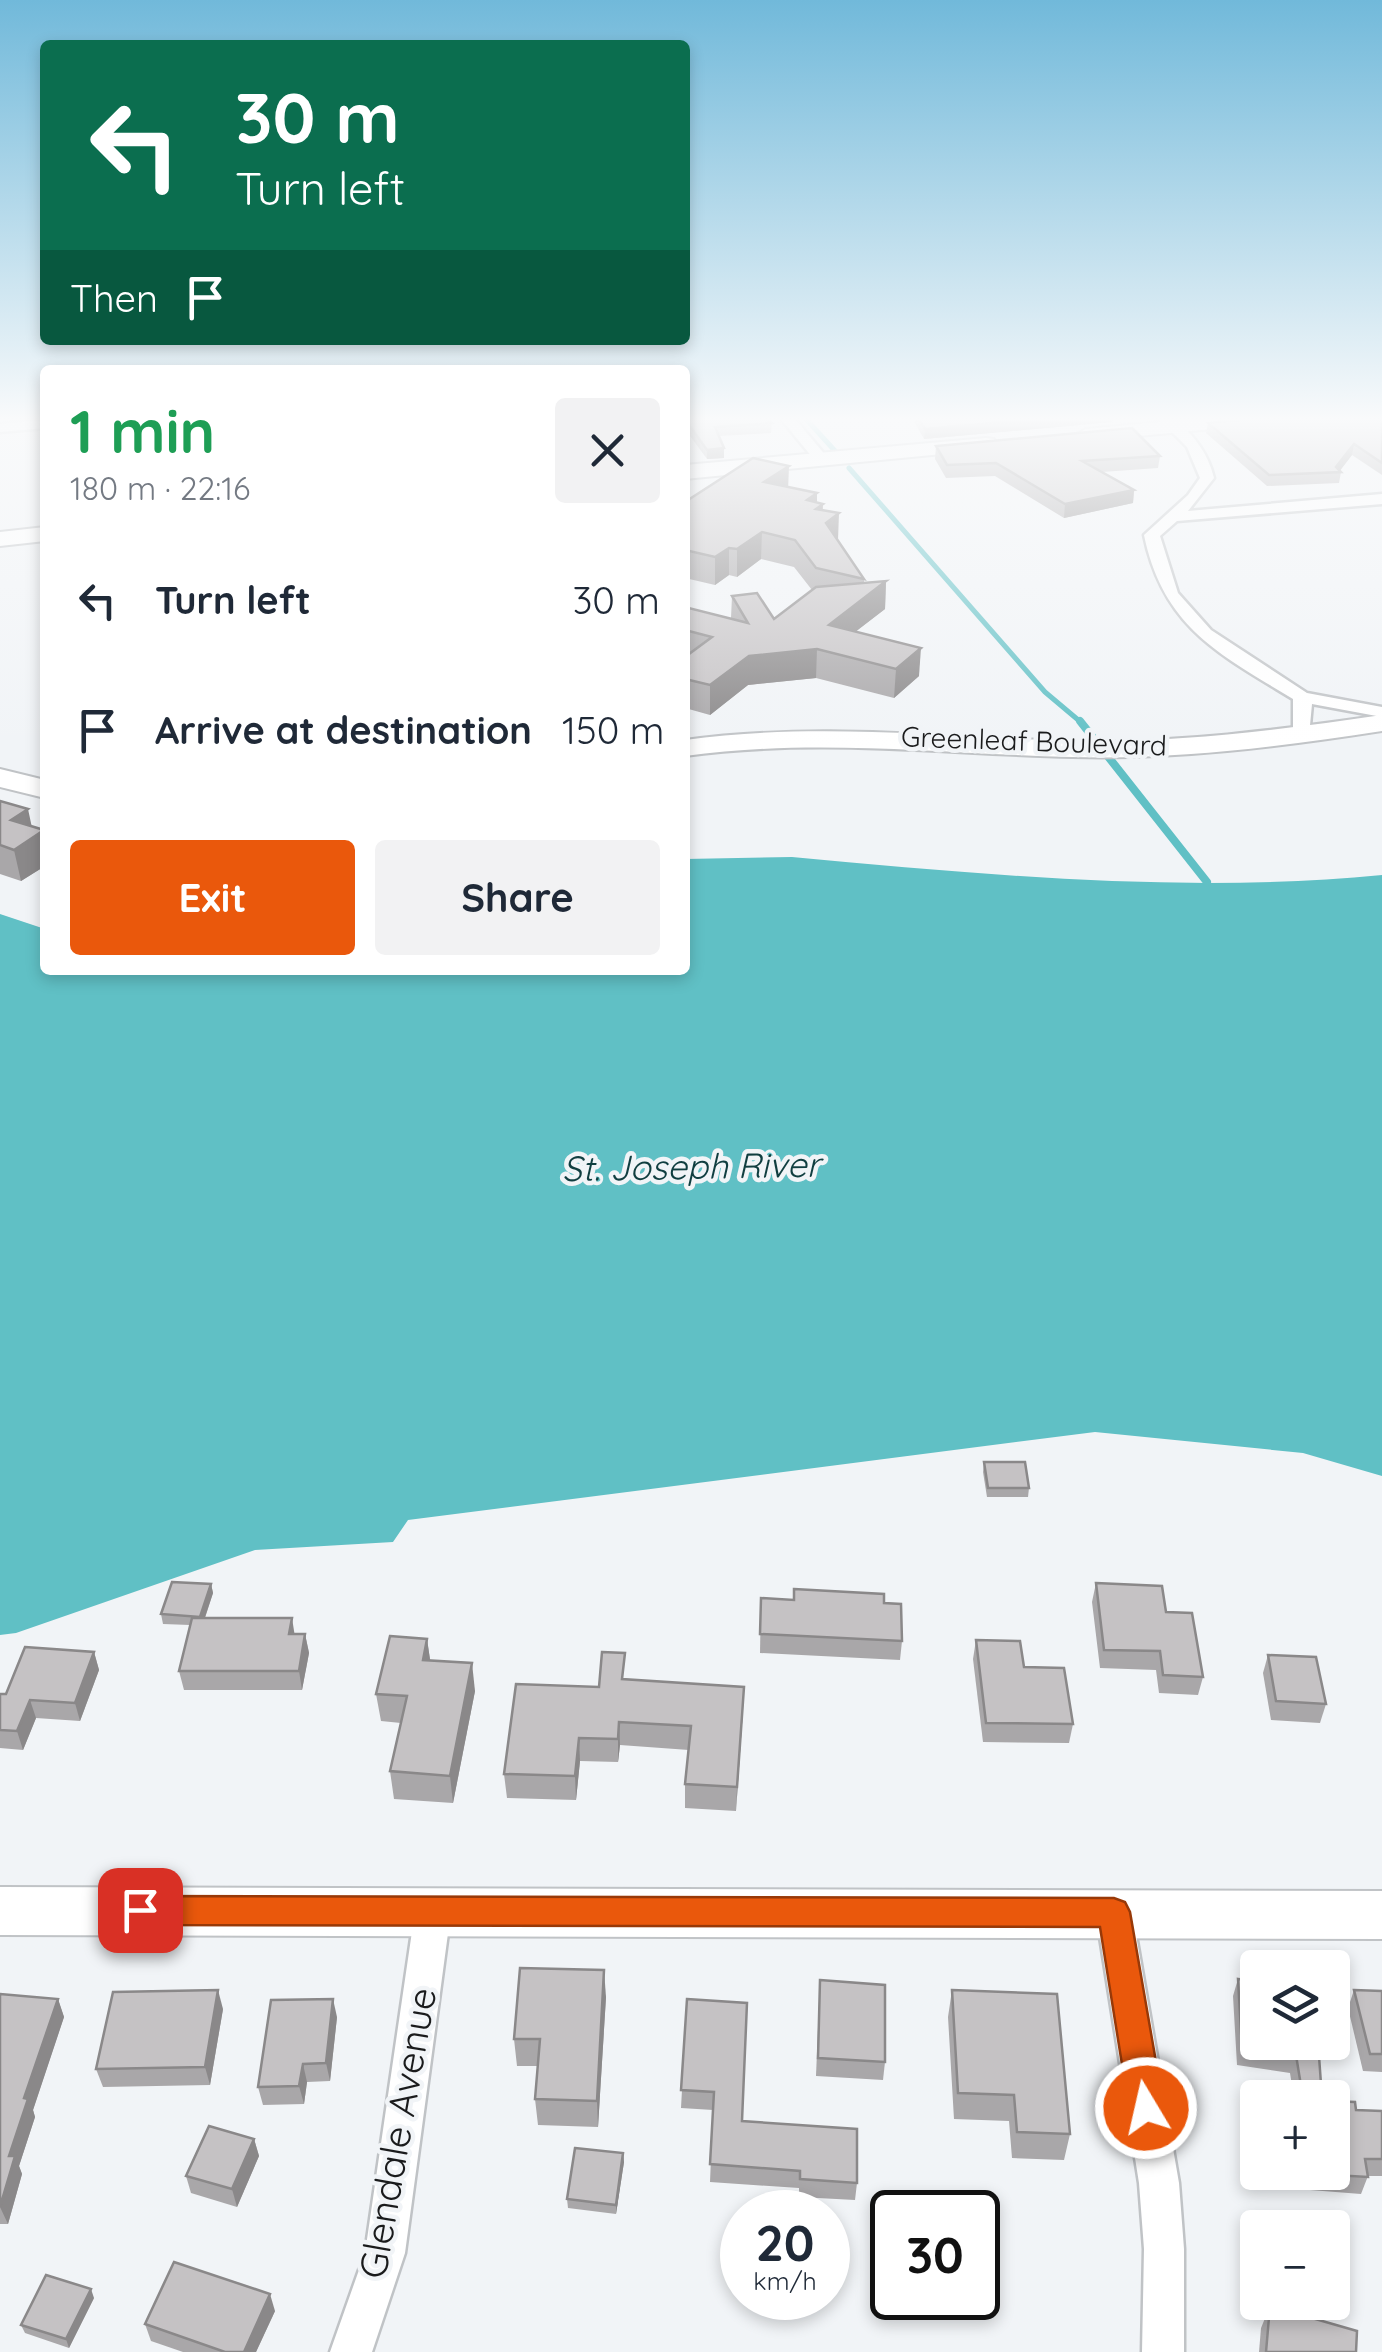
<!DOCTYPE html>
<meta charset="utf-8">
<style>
:root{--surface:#fff;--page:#f2f2f3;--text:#1f2937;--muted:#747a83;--accent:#ea580c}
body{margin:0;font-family:Quicksand,sans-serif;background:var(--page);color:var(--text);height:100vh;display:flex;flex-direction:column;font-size:38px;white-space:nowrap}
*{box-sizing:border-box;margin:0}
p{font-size:32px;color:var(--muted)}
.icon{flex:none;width:55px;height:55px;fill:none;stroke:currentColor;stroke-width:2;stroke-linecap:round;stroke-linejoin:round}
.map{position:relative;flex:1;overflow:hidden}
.details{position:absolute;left:40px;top:365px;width:650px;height:610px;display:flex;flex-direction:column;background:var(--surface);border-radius:10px;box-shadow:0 5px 15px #0003}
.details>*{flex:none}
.top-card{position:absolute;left:40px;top:40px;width:650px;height:305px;border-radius:10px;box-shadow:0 5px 15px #0003;background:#0b6e4f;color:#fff;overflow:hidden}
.tools{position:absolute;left:1240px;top:1950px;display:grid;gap:20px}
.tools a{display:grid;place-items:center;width:110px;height:110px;border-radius:10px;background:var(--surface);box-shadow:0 5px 15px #0003;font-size:50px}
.speed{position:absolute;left:720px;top:2190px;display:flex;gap:20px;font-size:50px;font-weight:700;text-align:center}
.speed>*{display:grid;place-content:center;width:130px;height:130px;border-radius:50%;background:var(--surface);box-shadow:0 5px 15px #0003;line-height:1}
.speed small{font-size:25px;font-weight:400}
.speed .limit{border:5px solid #111;border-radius:15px;background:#fff;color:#111}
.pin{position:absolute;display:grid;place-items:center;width:85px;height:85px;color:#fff;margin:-42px;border-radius:20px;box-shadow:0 5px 15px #0006}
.me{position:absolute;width:110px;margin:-55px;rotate:351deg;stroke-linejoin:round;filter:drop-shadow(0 0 8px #0008)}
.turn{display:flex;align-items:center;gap:35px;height:210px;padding:0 30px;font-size:45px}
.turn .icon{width:130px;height:130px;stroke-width:2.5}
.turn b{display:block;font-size:70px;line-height:85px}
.then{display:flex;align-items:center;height:95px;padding:0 30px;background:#0003;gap:20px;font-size:38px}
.round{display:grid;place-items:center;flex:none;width:105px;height:105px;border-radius:10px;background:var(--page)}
.overview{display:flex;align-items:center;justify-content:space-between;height:170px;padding:0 30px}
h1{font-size:60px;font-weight:700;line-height:75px;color:#1e9e55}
.action{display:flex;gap:20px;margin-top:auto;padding:20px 30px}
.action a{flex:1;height:115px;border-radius:10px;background:var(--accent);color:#fff;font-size:40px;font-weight:700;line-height:115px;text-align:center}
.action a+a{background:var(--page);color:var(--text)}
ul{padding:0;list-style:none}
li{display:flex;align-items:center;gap:30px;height:130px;padding:0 30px}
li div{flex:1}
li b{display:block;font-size:38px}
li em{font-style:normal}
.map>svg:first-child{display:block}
.water{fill:#60c0c5}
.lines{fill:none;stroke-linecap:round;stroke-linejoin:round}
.stream-far1{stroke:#60c0c5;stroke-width:5}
.stream{stroke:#60c0c5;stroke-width:8}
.street-casing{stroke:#c0c3c6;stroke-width:5}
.secondary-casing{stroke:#c0c3c6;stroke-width:4}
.street{fill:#fff;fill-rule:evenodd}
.secondary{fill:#fff;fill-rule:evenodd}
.wall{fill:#a9a7a9}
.shaded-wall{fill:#8a8889}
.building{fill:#c5c2c4;stroke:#8a8889;stroke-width:2.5}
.route{fill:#ea580c;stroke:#983908;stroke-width:2.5}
.labels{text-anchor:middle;stroke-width:9;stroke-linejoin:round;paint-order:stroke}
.far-street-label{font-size:28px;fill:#1a1b1c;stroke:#f1f4f7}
.water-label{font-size:35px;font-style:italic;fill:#103e40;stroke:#f1f4f7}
.near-street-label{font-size:38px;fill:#1a1b1c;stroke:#f1f4f7}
</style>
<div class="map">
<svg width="1382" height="2352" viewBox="0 0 1382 2352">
<rect width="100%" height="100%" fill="#f1f4f7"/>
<path class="water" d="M792,857C987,875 1186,894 1382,875V1476L1303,1453L1095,1432L408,1520L393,1542L255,1550L16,1633L0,1635V914L45,929V970H685V859Z"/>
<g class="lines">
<g class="stream-far1">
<polyline points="806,419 836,452"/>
<polyline points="849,468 1045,692 1083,724"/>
</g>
<polyline class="stream" points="1080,721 1207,882"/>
<g class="street-casing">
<g id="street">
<polygon points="781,419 795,419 827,457 827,463 817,463"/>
<path d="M1159,419H1174C1194,435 1208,453 1214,478L1188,511L1382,494V504L1177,521L1160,536L1178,593L1211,630L1307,693L1382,707V717L1312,704L1309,736L1307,740H1293V699C1219,654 1163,627 1144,535L1188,495L1200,478L1187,447Z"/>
<polygon points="45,420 45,428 0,432 0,424"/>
<polygon points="433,1895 446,1900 451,1911 405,2253 372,2352 330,2352 365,2253 415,1911 420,1900"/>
<polygon points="1114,1896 1127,1901 1132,1912 1179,2183 1184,2249 1184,2352 1142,2352 1144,2249 1139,2183 1096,1912 1101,1901"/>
</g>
</g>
<g class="secondary-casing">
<g id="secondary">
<polygon points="1191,419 1264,419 1254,425 1086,441 1075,435 1086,429"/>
<polygon points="986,438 994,439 997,444 994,449 685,479 685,465"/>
<polygon points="45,527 45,541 0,546 0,532"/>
<path d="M1382,715V731C1279,747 1176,760 1072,757C942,754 815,738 685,756V740C815,722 942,737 1072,741C1176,743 1279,730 1382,715Z"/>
<polygon points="0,769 45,780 45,798 0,787"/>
<polygon points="0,1887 1382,1891 1382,1939 0,1935"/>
</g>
</g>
<use href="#street" class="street"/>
<use href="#secondary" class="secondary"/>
</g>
<g class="wall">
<polygon points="685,419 772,423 771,433 719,436 724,458 707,459 685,429"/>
<polygon points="915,419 1113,419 1112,422 924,439 915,423"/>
<polygon points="1382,419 1382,475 1352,455 1340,470 1341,472 1339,483 1267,486 1206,433 1208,423"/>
<polygon points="936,446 1160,456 1158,468 1102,472 1134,490 1133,503 1064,518 995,476 946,478 935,459"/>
<polygon points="788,487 817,493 817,503 823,510 838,540 864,579 864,583 886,581 885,609 856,631 919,676 894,698 816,678 748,685 710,715 685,708 685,607 731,618 732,596 774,619 812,590 794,567 761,559 737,577 729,575 715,585 685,578 685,500"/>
<polygon points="0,801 32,827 44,830 45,866 21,881 0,874"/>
<polygon points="984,1462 1029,1488 1028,1497 987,1497 983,1472"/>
<polygon points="1096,1583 1166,1612 1203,1677 1198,1695 1159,1693 1156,1670 1100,1668 1092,1602"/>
<polygon points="211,1584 213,1593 205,1618 295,1634 305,1634 309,1653 302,1690 184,1690 179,1671 190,1625 163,1624 161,1614"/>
<polygon points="761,1598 902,1641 900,1660 760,1653"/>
<polygon points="427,1639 430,1660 475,1691 453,1803 394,1799 390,1771 401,1723 381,1721 376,1694"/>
<polygon points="976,1640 1024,1667 1073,1724 1069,1743 983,1742 973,1659"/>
<polygon points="94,1652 99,1670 80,1721 36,1718 23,1750 0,1748 0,1694 6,1694"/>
<polygon points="1268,1655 1326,1704 1320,1723 1271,1720 1263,1673"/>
<polygon points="625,1679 743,1710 736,1811 685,1808 685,1784 689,1750 620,1745 618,1762 580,1761 576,1800 507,1798 504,1774 599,1687"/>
<polygon points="1238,1979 1318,2042 1322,2098 1294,2098 1290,2073 1237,2065 1233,1996"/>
<polygon points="820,1980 885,2062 883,2080 816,2076"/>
<polygon points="952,1990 1070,2134 1064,2160 1012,2158 1009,2121 954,2119 948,2017"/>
<polygon points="1354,1990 1382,1991 1382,2072 1363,2071 1348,2008"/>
<polygon points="0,1994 58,1999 64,2017 33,2110 35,2117 19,2166 22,2174 8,2224 0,2224"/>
<polygon points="606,1997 598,2127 538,2125 535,2099 538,2066 517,2066 514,2039"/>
<polygon points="687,1999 742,2121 857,2183 855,2200 799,2197 799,2188 710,2182 713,2110 681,2108"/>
<polygon points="223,2009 210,2085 103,2087 96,2069"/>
<polygon points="337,2017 330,2081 307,2082 304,2104 263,2105 258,2087"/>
<polygon points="1356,2110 1382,2111 1382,2176 1368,2176 1361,2194 1310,2190 1307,2172 1332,2172"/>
<polygon points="254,2139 259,2156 237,2207 191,2193 186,2176"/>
<polygon points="623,2153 624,2162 616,2214 568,2208 567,2199"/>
<polygon points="94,2298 69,2348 25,2333 21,2325"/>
<polygon points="1270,2306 1356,2352 1259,2352 1261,2328"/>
<polygon points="275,2311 256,2352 183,2352 151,2341 145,2324"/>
</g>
<g class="shaded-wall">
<polygon points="1035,419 1113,419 1112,422 924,439 925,429"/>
<polygon points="1354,444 1352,455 1339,472 1336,467"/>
<polygon points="724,448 724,458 707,459 707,450"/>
<polygon points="789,466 788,491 764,482"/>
<polygon points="1134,490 1133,503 1064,518 1065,504"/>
<polygon points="817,493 817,508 823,504 822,530 807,500"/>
<polygon points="839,513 838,540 826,523"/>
<polygon points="762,532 761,559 737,577 737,549"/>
<polygon points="729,548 729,575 715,585 715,557"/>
<polygon points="886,581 885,609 828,653 829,625"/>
<polygon points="921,648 919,676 894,698 896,669"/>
<polygon points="817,649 816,678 748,685 710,715 710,685 749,656"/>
<polygon points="28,809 34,837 44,830 45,866 21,881 14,850 11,820"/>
<polygon points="211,1584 213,1593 202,1626 200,1617"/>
<polygon points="292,1618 295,1637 289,1634"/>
<polygon points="305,1634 309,1653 302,1690 299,1671"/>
<polygon points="427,1639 431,1666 423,1660"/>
<polygon points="94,1652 99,1670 80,1721 75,1703"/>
<polygon points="472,1663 475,1691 453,1803 450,1776"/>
<polygon points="744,1687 743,1710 736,1811 737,1787"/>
<polygon points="30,1700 36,1718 23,1750 17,1731"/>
<polygon points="619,1722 620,1745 618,1762 618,1739"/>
<polygon points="579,1738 580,1761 576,1800 575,1776"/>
<polygon points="604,1970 606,1997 598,2127 597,2101"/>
<polygon points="218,1990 223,2009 210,2085 205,2067"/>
<polygon points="58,1999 64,2017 33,2110 35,2117 19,2166 22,2174 8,2224 0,2207 9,2156 24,2098"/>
<polygon points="333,1999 337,2017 330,2081 326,2063"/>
<polygon points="303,2064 307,2082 304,2104 299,2086"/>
<polygon points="254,2139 259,2156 237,2207 232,2189"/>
<polygon points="623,2153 624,2162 616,2214 616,2205"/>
<polygon points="91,2289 94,2298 69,2348 66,2339"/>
<polygon points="270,2294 275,2311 256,2352 244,2352"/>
</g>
<g class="building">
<polygon points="685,419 768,419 772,423 715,427 724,448 707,450"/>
<polygon points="919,419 1035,419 925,429"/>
<polygon points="1252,419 1382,419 1382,463 1354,444 1336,467 1341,472 1269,475 1208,423"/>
<polygon points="1132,428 1160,456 1082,461 1134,490 1065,504 996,463 947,465 936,446"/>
<polygon points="753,458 789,466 764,482 817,493 807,500 823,504 816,509 839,513 826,523 864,579 816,568 795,540 762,532 737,549 729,548 715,557 685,550 685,500 688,500"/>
<polygon points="886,581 829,625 921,648 896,669 817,649 749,656 710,685 685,679 685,657 712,637 685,630 685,607 748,623 732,596 757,593 774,619 816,587"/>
<polygon points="0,801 28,809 11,820 44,830 14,850 0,845"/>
<polygon points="984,1462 1025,1462 1029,1488 988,1488"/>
<polygon points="172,1582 211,1584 200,1617 161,1614"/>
<polygon points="1096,1583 1162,1586 1166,1612 1192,1613 1203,1677 1163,1675 1160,1651 1104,1650"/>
<polygon points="794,1589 884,1594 884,1603 901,1604 902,1641 760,1634 761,1598 794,1600"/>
<polygon points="192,1618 292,1618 289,1634 305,1634 299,1671 179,1671"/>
<polygon points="390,1636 427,1639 423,1660 472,1663 450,1776 390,1771 407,1696 376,1694"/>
<polygon points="976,1640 1020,1641 1024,1667 1064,1668 1073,1724 986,1723"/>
<polygon points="25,1647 94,1652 75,1703 30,1700 17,1731 0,1730 0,1694 6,1694"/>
<polygon points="602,1652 625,1653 622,1679 744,1687 737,1787 685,1784 691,1726 619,1722 618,1739 579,1738 575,1776 504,1774 516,1684 599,1687"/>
<polygon points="1268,1655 1316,1657 1326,1704 1276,1701"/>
<polygon points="520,1968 604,1970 597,2101 535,2099 540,2039 514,2039"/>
<polygon points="1238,1979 1258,1981 1258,2042 1318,2042 1322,2098 1303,2098 1296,2055 1242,2048"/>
<polygon points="820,1980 885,1985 885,2062 818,2058"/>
<polygon points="218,1990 205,2067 96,2069 113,1992"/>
<polygon points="952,1990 1057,1994 1070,2134 1017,2132 1014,2095 958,2093"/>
<polygon points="1354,1990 1382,1991 1382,2054 1370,2054"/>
<polygon points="0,1994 58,1999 24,2098 28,2099 9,2156 15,2156 0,2207"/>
<polygon points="333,1999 326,2063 303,2064 299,2086 258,2087 271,2000"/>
<polygon points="687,1999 747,2003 742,2121 857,2129 857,2183 800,2179 800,2171 710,2164 714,2092 681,2090"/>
<polygon points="1332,2101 1355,2102 1356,2110 1382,2111 1382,2159 1365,2159 1368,2177 1316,2174 1332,2172"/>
<polygon points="209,2126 254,2139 232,2189 186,2176"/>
<polygon points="575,2148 623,2153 616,2205 567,2199"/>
<polygon points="174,2262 270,2294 244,2352 225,2352 145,2324"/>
<polygon points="46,2275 91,2289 66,2339 21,2325"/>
<polygon points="1270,2306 1357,2331 1356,2352 1266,2352"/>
</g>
<linearGradient id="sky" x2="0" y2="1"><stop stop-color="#71b9da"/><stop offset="0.56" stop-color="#f9fafb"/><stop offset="1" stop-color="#f9fafb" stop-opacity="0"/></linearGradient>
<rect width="1382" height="748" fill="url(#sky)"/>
<polygon class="route" points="140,1896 1114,1898 1125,1902 1130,1912 1164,2108 1159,2120 1146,2125 1134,2120 1129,2108 1100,1927 140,1925 128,1921 123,1910 128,1900"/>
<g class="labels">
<g class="far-street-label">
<text transform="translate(1034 741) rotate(2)" y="10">Greenleaf Boulevard</text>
</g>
<g class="water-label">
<text transform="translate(691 1167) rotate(-1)" y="12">St. Joseph River</text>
</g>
<g class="near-street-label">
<text transform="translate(398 2133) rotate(-80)" y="13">Glendale Avenue</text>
</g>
</g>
</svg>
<div class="tools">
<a><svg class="icon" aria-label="layers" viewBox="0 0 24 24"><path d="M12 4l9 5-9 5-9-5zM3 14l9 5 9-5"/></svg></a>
<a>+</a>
<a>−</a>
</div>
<div class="speed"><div>20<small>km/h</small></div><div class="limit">30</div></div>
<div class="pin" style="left:140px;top:1910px;background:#d93025"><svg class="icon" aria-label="arrive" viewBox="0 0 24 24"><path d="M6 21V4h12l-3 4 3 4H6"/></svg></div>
<svg class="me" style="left:1146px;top:2108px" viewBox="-20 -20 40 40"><circle r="17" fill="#ea580c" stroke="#fff" stroke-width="3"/><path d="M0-11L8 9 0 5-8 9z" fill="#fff"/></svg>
<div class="top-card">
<div class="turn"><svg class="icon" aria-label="left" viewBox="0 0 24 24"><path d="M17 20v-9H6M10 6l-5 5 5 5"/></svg><div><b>30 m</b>Turn left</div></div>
<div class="then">Then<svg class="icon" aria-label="arrive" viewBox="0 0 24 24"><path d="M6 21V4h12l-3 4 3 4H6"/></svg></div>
</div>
<section class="details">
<div class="overview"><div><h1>1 min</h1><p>180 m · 22:16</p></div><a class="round"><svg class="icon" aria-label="close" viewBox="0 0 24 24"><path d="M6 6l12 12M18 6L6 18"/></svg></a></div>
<ul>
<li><svg class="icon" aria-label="left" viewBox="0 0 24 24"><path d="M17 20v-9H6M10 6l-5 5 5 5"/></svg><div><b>Turn left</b></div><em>30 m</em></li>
<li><svg class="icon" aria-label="arrive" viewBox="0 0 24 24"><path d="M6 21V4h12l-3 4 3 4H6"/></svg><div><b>Arrive at destination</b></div><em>150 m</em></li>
</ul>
<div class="action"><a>Exit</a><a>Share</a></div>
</section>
</div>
